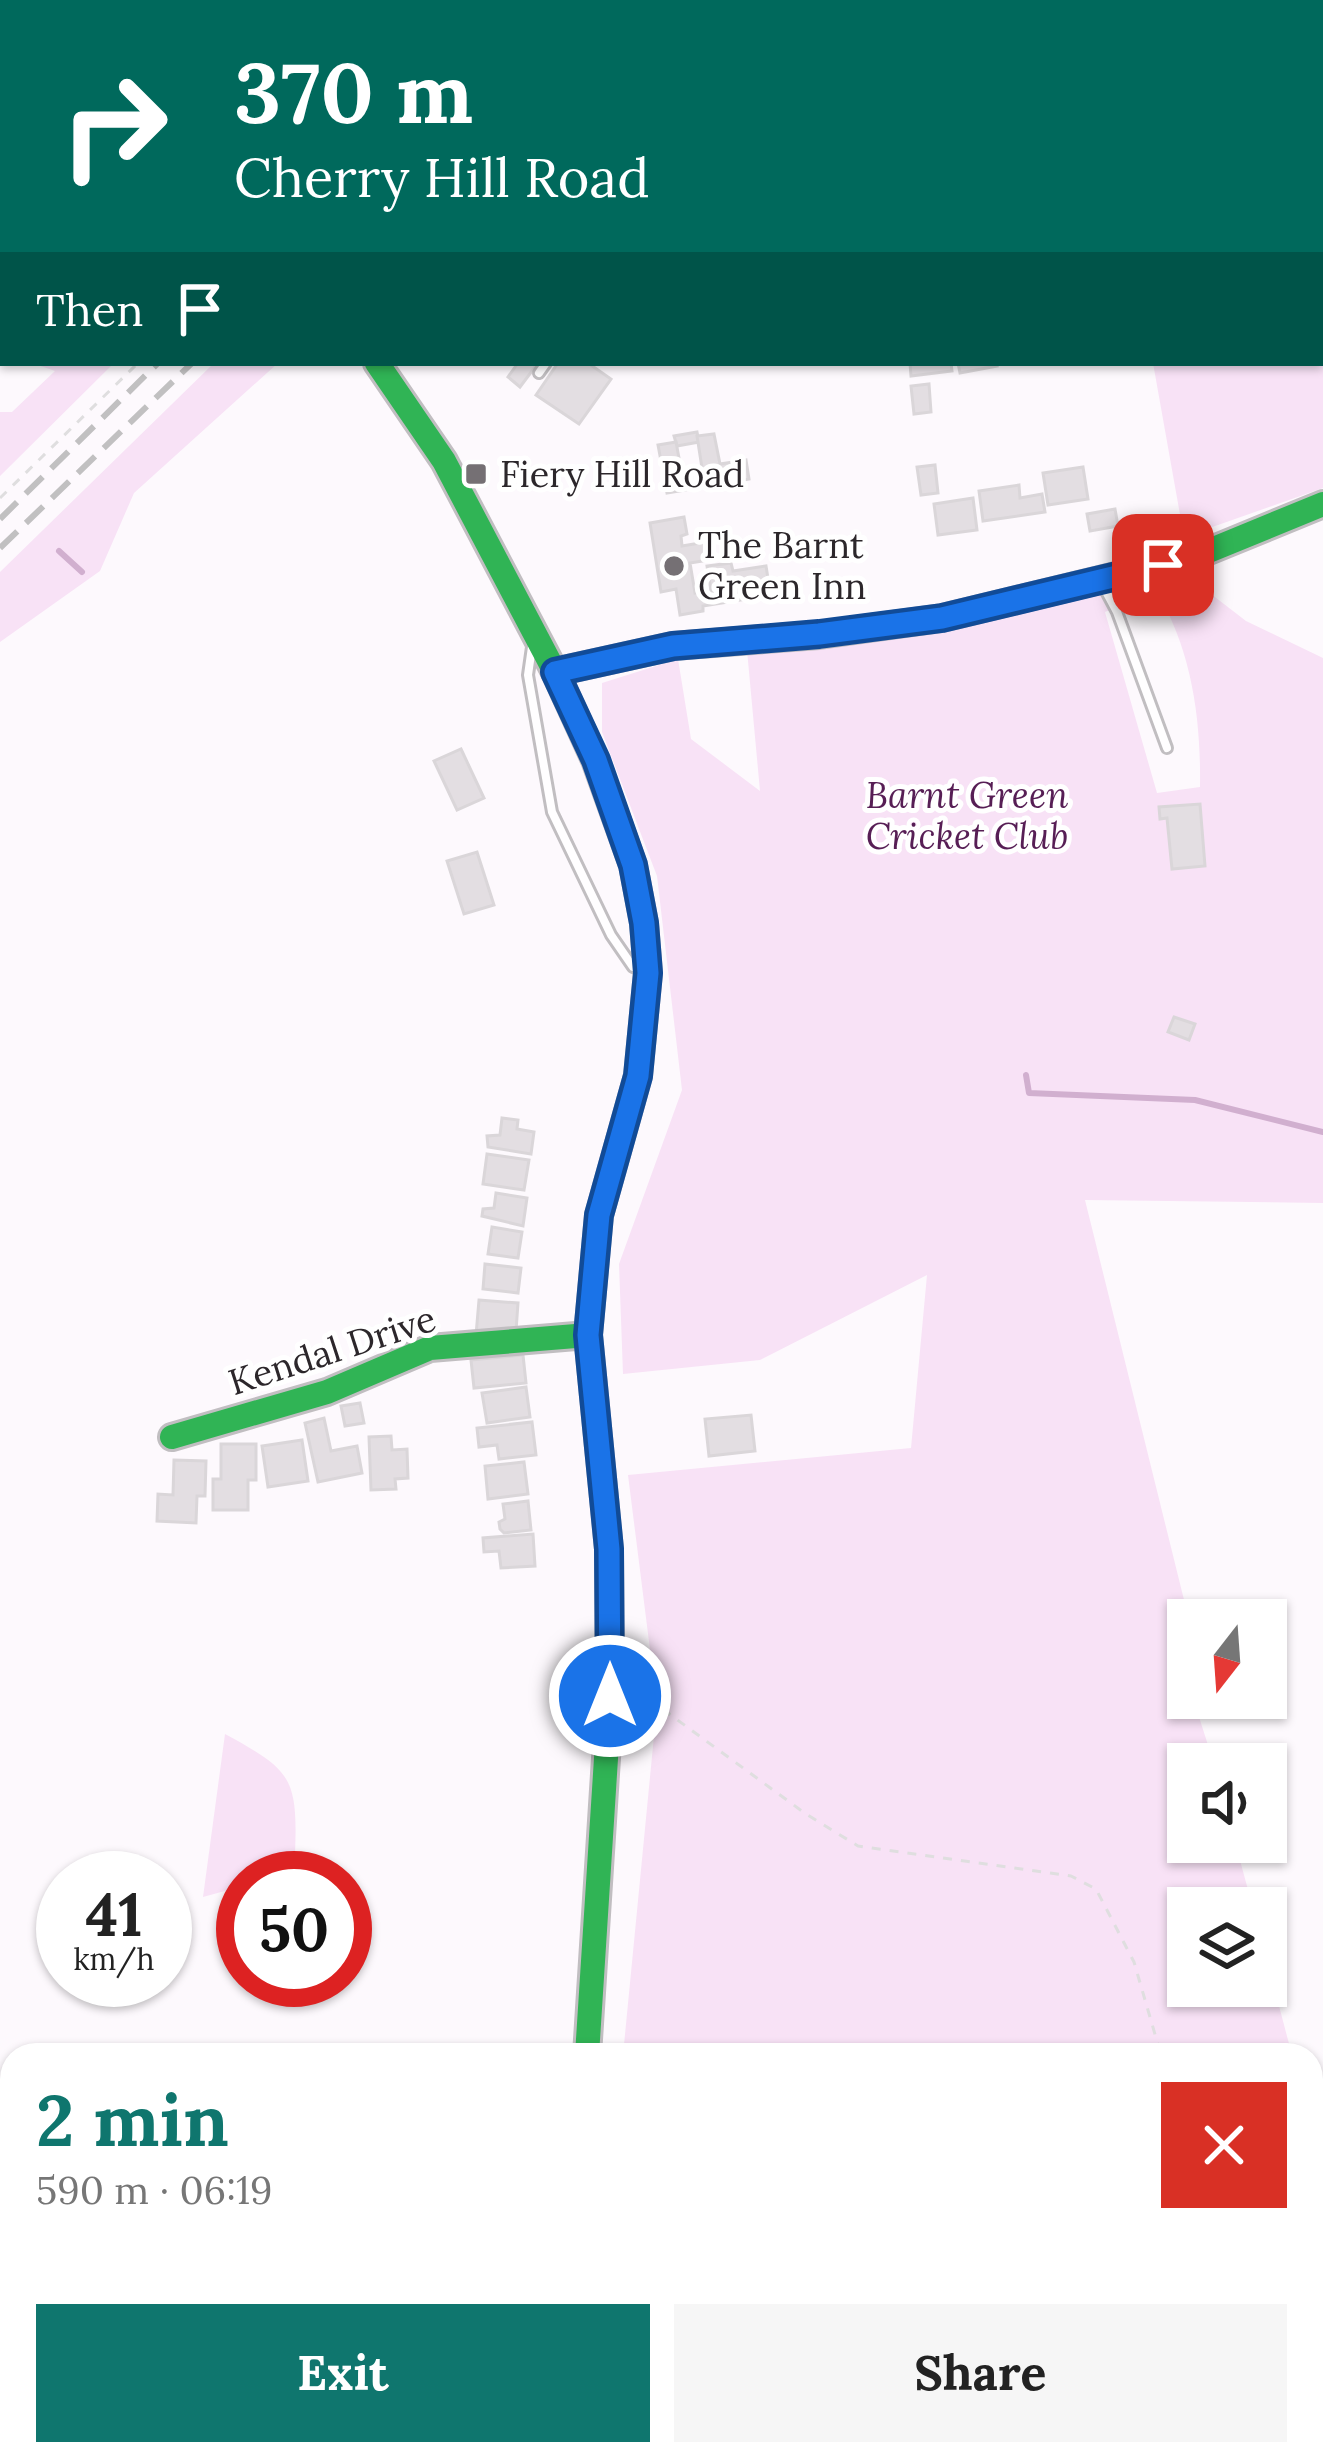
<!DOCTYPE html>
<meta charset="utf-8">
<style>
:root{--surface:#fff;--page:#f6f6f6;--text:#222;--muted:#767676;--accent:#0f766e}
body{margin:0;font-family:Lora,serif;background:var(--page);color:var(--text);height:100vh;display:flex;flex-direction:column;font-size:45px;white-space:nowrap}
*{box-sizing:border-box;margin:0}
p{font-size:39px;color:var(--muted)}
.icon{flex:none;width:66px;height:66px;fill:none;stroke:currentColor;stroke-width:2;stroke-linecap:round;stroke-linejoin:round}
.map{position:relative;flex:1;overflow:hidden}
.drawer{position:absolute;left:0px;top:2043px;width:1323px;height:423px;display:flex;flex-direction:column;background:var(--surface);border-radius:36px 36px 0 0;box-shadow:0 3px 9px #0004}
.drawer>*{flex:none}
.guide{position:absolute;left:0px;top:0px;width:1323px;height:366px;box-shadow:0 3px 9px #0004;background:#00695c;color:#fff;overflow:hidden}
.needle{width:78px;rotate:197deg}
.fabs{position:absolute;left:1167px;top:1599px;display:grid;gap:24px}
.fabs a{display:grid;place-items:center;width:120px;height:120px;border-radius:0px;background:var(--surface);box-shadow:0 3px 9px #0004;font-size:60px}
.speed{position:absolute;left:36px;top:1851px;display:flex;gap:24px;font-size:60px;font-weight:700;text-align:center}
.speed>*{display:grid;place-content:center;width:156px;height:156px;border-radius:50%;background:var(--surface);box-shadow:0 3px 9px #0004;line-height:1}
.speed small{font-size:30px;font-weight:400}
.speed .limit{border:18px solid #d22;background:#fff;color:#111}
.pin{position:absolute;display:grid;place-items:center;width:102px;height:102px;color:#fff;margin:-51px;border-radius:24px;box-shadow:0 6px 18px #0006}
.me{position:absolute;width:132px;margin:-66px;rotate:0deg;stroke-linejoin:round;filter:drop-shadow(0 0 9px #0008)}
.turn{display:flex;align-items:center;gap:42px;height:252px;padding:0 36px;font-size:54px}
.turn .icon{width:156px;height:156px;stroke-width:2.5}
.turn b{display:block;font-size:84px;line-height:102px}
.then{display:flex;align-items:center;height:114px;padding:0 36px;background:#0003;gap:24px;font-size:45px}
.round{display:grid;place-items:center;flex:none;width:126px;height:126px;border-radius:0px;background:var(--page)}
.overview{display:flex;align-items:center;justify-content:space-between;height:204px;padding:0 36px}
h1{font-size:72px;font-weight:800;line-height:90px;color:var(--accent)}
.button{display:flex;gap:24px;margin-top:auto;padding:24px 36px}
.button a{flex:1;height:138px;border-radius:0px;background:var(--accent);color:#fff;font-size:48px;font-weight:800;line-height:138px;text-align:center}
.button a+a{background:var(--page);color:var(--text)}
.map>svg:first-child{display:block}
.green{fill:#f8e2f6;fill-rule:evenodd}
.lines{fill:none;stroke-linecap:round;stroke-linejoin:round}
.stream{stroke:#d1afcf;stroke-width:6}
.building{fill:#e3dee2;stroke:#dad6d9;stroke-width:3}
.lane-casing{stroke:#c1bec1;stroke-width:14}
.street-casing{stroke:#c1bec1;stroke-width:22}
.fast-casing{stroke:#c1bec1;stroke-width:30}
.slow-casing{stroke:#c1bec1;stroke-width:30}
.path{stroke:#dfdedf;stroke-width:3;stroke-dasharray:9 9;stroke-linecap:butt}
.lane{stroke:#fffeff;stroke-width:8}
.street{stroke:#fffeff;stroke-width:16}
.fast{stroke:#30b455;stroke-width:24}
.slow{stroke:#ff9f0a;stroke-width:24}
.rail{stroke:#c1c0c1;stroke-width:6;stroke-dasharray:24 12;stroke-linecap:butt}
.route-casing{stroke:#114b97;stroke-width:30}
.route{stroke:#1a73e8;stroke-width:21}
.poi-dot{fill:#757074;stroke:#fff;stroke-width:4.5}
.labels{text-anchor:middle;stroke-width:10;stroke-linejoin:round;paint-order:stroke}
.poi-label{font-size:36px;fill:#2c272b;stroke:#fff;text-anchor:start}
.park-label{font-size:36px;font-style:italic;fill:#571e55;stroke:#fff}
.street-label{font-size:36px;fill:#2c272b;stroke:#fff}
</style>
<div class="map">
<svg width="1323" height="2464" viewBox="0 0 1323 2464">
<rect width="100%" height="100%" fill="#fdf9fd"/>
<g class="green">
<polygon points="1323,183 1323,488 1184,537 1153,363 1320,363"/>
<polygon points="32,363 114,363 0,476 0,412 12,412 55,371"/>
<polygon points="214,363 278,363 134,493 100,571 0,642 0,572"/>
<path d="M1199,564L1211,594L1246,621L1323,658V1203L1085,1200L1188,1616L1181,1670L1188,1698H1193L1214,1764H1188V1842H1235L1253,1908H1188V1986H1266V1957L1292,2055H623L657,1705L628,1475L911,1448L927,1275L760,1360L623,1374L619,1264L682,1090L657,876L602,732V683L678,659L691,739L760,791L747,650ZM1156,590C1192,651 1201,718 1200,787L1157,793L1105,612Z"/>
<path d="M225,1734C291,1770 298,1777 295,1854L259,1878H243V1886L203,1897Z"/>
<polygon points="1311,2125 1323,2170 1323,2464 1050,2464 1045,2454 1311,2454"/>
<polygon points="12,2378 12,2454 560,2454 563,2463 0,2464 0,2387"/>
<path d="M741,2454H866C832,2464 776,2464 741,2454Z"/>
</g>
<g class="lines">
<g class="stream">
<polyline points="59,551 82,572"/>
<polyline points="1026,1075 1029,1093 1195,1100 1323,1132"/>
</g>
</g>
<g class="building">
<polygon points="518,363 538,363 520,387 508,377"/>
<polygon points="558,363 588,363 611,379 579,424 536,395"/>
<polygon points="910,363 951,363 952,371 911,376"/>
<polygon points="958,363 996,363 997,366 960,373"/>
<polygon points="929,384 931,412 914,414 911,386"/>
<polygon points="697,432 699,442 677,446 674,436"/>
<polygon points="714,434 720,464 746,460 749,479 705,487 697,436"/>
<polygon points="676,442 685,490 667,493 658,445"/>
<polygon points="935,465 938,493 921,495 917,467"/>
<polygon points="1083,467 1088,499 1048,505 1043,473"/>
<polygon points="1019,485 1020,498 1042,494 1045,512 983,521 979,491"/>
<polygon points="973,498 977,530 938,535 934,504"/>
<polygon points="1115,509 1118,526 1090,531 1087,514"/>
<polygon points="684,517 687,534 681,536 682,546 712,541 715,559 690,563 695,593 711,591 707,566 731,563 733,571 766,566 770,591 764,592 765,596 703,606 703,611 680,615 676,589 661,592 650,523"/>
<polygon points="461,749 484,798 457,810 434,761"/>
<polygon points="1200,804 1205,866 1172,869 1167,818 1160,819 1159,807"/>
<polygon points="477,852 494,905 464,914 447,861"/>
<polygon points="1174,1017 1195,1024 1189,1040 1168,1032"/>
<polygon points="502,1118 518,1120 517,1129 534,1132 531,1154 488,1147 487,1136 500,1135"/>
<polygon points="487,1154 529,1160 524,1190 483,1184"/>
<polygon points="496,1193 527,1198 523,1226 482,1216 483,1209 494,1208"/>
<polygon points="492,1227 522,1232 518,1258 488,1254"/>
<polygon points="485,1264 521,1268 518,1293 483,1289"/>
<polygon points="479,1300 518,1303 516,1331 499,1330 499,1336 476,1335"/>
<polygon points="523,1355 526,1383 474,1388 471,1360"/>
<polygon points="526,1387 530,1417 487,1423 482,1393"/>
<polygon points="360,1403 364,1423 345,1426 341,1406"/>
<polygon points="751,1415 755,1451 709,1456 705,1419"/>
<polygon points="324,1418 331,1451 357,1446 362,1473 318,1482 305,1423"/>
<polygon points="532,1422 536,1455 499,1459 497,1445 479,1447 477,1428"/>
<polygon points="391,1436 392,1450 407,1449 408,1478 395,1479 396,1489 371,1490 369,1437"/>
<polygon points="302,1440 308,1481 268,1487 262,1446"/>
<polygon points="221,1444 256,1444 256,1480 248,1480 248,1510 213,1510 213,1479 221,1479"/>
<polygon points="174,1460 206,1461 205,1496 197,1496 196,1523 157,1521 158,1494 173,1495"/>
<polygon points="524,1462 528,1494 488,1499 485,1466"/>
<polygon points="528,1501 531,1530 504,1533 500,1529 499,1522 505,1519 503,1504"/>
<polygon points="533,1534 535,1566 501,1568 499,1551 484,1552 483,1538"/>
<polygon points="640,2454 664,2454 672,2464 636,2464 633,2461"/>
</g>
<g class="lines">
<g class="lane-casing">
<g id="lane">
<polyline points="496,3 499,0"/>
<polyline points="539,373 546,363"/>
<polyline points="1101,582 1117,612 1167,748"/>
<polyline points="532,647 528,675 552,812 611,935 633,967 641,970"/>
</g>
</g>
<g class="street-casing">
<g id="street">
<polyline points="112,0 114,3"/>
<polyline points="402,3 402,0"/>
</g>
</g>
<g class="fast-casing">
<g id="fast">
<polyline points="81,0 83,3"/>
<polyline points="321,3 323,0"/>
<polyline points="377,363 444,461 555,672 595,760 633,865 644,923 648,973 638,1076 599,1215 588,1335 609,1549 610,1696 587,2055"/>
<polyline points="555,672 673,646 819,635 942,618 1194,557 1323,504"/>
<polyline points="172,1437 327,1392 430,1348 588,1335"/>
</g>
</g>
<g class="slow-casing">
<g id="slow">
<polyline points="635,3 638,0"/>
<polyline points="579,2454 582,2464"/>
</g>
</g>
<g class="path">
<polyline points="0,498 138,363"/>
<polyline points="629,1700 657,1705 806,1814 858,1846 1071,1876 1096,1889 1134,1962 1161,2055"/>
<polyline points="1311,2387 1323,2383"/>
</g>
<use href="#lane" class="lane"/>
<use href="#street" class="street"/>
<use href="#fast" class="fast"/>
<use href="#slow" class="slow"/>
<g class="rail">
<polyline points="534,3 537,0"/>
<polyline points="0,519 158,363"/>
<polyline points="0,548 192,363"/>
</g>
</g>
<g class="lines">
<g class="route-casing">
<polyline id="route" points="610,1696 609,1549 588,1335 599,1215 638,1076 648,973 644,923 633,865 596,760 555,672 673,646 819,634 942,618 1163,565"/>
</g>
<use href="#route" class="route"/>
</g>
<g class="poi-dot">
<rect x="464" y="462" width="24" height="24" rx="6"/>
<circle cx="674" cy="566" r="12"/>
</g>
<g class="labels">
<g class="poi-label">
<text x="500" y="487">Fiery Hill Road</text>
<text x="698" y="558">The Barnt<tspan x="698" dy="41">Green Inn</tspan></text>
</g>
<g class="park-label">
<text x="967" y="808">Barnt Green<tspan x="967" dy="41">Cricket Club</tspan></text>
</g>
<g class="street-label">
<text transform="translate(332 1350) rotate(-18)" y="13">Kendal Drive</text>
</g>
</g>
</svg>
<div class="fabs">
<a><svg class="needle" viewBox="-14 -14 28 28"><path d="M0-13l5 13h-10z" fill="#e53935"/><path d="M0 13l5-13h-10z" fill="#767676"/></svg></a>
<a><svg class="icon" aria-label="sound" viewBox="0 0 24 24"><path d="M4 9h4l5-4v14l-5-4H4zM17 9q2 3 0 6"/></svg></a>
<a><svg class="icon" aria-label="layers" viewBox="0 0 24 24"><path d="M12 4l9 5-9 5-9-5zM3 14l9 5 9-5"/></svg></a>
</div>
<div class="speed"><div>41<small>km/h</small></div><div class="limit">50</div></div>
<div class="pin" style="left:1163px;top:565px;background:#d93025"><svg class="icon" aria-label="arrive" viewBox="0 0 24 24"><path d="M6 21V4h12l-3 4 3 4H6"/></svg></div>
<svg class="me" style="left:610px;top:1696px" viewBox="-20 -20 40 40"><circle r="17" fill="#1a73e8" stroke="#fff" stroke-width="3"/><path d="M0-11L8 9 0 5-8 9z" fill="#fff"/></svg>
<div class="guide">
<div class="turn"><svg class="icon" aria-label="right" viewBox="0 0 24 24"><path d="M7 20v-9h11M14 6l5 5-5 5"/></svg><div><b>370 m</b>Cherry Hill Road</div></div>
<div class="then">Then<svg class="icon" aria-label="arrive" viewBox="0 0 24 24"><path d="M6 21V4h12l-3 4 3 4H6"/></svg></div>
</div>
<section class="drawer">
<div class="overview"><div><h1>2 min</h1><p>590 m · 06:19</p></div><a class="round" style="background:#d93025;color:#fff"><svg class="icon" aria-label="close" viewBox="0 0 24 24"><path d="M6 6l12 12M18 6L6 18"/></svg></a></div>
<div class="button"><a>Exit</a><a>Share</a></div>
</section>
</div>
